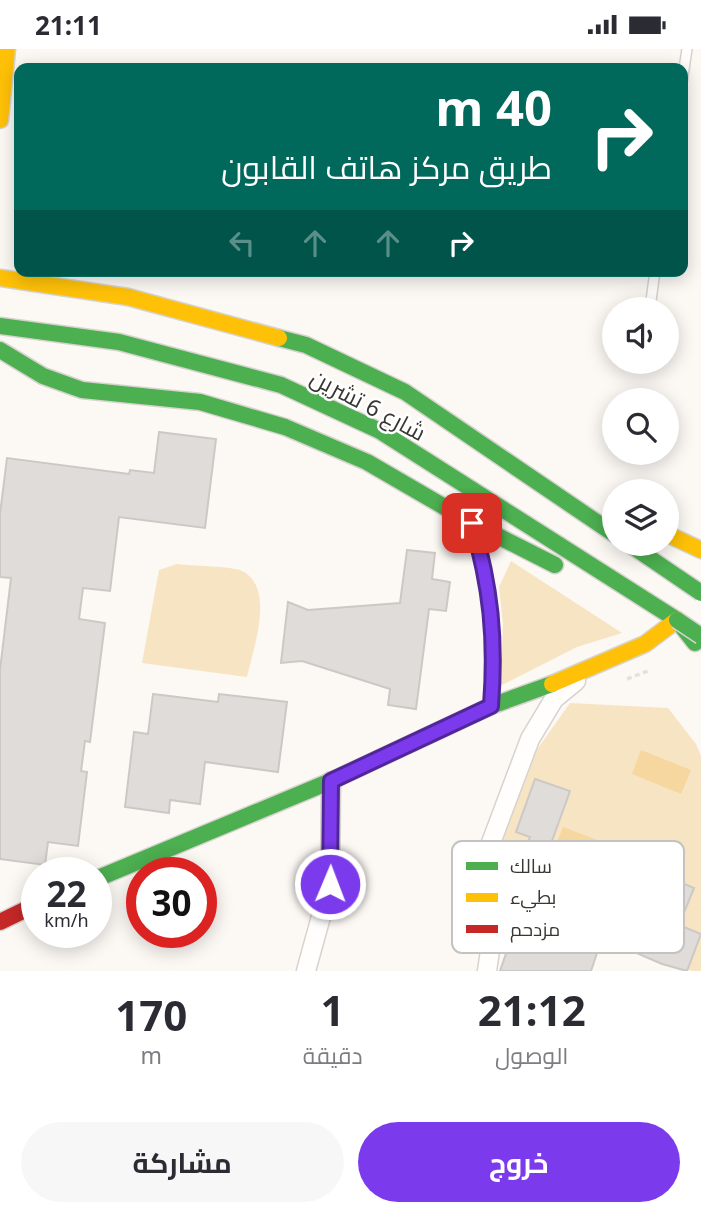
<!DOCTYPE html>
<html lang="ar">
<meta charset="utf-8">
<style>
:root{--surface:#fff;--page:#f7f7f7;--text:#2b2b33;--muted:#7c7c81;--accent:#7c3aed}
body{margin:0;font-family:"Noto Sans",Cairo,sans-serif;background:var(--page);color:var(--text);direction:rtl;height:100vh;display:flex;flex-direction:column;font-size:26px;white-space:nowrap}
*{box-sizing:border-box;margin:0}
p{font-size:23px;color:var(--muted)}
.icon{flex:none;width:38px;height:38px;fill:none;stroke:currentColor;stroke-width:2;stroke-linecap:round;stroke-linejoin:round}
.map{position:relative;height:922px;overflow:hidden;direction:ltr}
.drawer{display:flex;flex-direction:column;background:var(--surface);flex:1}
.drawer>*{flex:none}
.top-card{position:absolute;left:14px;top:14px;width:674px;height:214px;border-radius:14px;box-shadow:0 4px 18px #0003;direction:rtl;background:#00695c;color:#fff;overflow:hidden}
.controls{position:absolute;left:602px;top:248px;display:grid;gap:14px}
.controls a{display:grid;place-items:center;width:77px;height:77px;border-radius:50%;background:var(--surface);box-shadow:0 4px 18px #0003;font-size:35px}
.speed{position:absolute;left:21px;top:808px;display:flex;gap:14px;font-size:35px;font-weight:700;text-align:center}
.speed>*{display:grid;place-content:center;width:91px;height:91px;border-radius:50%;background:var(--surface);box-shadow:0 4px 18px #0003;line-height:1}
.speed small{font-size:18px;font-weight:400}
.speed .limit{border:10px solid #d22;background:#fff;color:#111}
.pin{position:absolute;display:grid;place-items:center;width:60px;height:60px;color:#fff;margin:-30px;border-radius:14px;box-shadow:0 4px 10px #0006}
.me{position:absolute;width:77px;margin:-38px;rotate:1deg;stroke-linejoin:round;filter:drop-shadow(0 0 5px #0008)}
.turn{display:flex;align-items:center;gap:24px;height:147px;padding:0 21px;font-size:32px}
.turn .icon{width:91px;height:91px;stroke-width:2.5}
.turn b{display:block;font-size:49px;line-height:60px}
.lanes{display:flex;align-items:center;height:66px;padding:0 21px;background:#0003;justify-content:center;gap:35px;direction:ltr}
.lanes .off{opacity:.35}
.eta{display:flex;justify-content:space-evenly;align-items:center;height:119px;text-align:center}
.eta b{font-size:42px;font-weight:700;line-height:49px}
.action{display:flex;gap:14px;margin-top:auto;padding:14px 21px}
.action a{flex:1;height:80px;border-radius:42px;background:var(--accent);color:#fff;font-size:28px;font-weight:700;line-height:80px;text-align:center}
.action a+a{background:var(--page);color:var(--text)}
.status{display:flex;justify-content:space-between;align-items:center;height:49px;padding:0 35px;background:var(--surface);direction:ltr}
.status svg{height:19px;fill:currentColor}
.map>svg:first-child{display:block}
.green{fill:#f7e4c3}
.water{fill:#f6d79f}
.building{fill:#dfdcd9;stroke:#ccc9c5;stroke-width:2}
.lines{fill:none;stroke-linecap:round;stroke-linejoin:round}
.lane-casing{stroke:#d6d3cf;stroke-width:12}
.street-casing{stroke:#d6d3cf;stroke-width:21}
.fast-casing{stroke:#d6d3cf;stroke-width:19}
.slow-casing{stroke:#d6d3cf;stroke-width:19}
.jam-casing{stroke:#d6d3cf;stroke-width:19}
.path{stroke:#e2e1e0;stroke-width:3.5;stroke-dasharray:5 3.5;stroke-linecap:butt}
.lane{stroke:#fffefd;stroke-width:9}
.street{stroke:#fffefd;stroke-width:18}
.fast{stroke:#4caf50;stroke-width:16}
.slow{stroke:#ffc107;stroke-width:16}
.jam{stroke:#c62828;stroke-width:16}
.fast-bridge-casing{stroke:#d7d5d2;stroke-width:19;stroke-linecap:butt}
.fast-bridge{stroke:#4caf50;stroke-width:16}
.route-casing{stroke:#51269a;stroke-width:18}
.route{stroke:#7c3aed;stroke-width:12}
.labels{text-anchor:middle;stroke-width:5;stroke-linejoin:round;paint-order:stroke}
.street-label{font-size:23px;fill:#393732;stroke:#fff}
.key{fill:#fff;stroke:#c4c3c2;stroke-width:2}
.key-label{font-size:19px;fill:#393732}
</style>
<div class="status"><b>21:11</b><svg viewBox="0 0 49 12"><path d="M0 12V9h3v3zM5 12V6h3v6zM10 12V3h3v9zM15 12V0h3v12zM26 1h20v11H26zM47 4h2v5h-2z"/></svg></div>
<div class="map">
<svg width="701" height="922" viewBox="0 0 701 922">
<rect width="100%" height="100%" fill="#fcf8f4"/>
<g class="green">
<polygon points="511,512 622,584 577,598 500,637 503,575 499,538"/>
<path d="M177,515C191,517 232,517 242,522C276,539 253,600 247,628L142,614L159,521Z"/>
<polygon points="570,654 668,659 696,695 701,707 701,922 692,922 492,854 492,817 536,702"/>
</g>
<g class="water">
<polygon points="641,701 691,721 681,745 632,725"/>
<polygon points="563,778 629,803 615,839 549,813"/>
</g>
<g class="building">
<polygon points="159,383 216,390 205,479 119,468 110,542 83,539 79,570 105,574 90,693 85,692 81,722 87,723 78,797 48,793 45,816 0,810 0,621 11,529 0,528 0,465 7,409 129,425 130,421 154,424"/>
<polygon points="407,501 435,504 432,530 450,533 446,562 429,560 416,660 388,656 390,640 302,612 281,614 288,553 308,561 400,554"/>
<polygon points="153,645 218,653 219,645 287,653 278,723 205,713 200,755 170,751 169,764 125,758 134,683 148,685"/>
<polygon points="535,730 570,742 541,822 520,815 530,788 516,783"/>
<polygon points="652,821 694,839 679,876 701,885 687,922 662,915 616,895 615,898 601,892 591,922 500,922 534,823 635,862"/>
</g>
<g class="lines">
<g class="lane-casing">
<g id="lane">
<polyline points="682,34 687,0"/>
<polyline points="650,259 655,222"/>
<path d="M475,485C492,540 496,594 492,651"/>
</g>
</g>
<g class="street-casing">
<g id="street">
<polyline points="306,922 330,835 331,732"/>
<polyline points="487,922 496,861 483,834 489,799 530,690 554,650 576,632"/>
</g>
</g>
<g class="fast-casing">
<g id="fast">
<polyline points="0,277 119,293 281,336 380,382 677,571 695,594"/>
<polyline points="279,289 306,296 405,343 614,485"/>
<polyline points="0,301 43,327 82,341 200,353 285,378 367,413 472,474 555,516"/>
<polyline points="96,830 331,732 491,657 552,635"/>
</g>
</g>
<g class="slow-casing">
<g id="slow">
<polyline points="0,71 7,0"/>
<polyline points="0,229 128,248 279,289"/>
<polyline points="667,485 701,501"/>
<polyline points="552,635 645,595 677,571"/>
</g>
</g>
<g class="jam-casing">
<polyline id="jam" points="0,873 37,855"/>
</g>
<polyline class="path" points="627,630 648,622"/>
<use href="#lane" class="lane"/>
<use href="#street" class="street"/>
<use href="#fast" class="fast"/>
<use href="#slow" class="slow"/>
<use href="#jam" class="jam"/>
<g class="fast-bridge-casing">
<g id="fast-bridge">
<polyline points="629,495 701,544"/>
<polyline points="677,571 701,587"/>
</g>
</g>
<use href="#fast-bridge" class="fast-bridge"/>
</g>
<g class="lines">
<g class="route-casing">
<path id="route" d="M330,835L331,732L491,657C496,590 491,538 472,474"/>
</g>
<use href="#route" class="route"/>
</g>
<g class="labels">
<g class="street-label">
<text transform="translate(368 356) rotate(28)" y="8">شارع 6 تشرين</text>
</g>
</g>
<rect x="452" y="792" width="232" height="112" rx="10" class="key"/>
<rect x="466" y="813" width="32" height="8" fill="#4caf50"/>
<rect x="466" y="844" width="32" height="9" fill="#ffc107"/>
<rect x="466" y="876" width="32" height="8" fill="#c62828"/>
<g class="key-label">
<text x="510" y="824">سالك</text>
<text x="510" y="855">بطيء</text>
<text x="510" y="887">مزدحم</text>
</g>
</svg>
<div class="controls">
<a><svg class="icon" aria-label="sound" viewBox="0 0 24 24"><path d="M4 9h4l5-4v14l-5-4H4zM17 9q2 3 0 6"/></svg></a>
<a><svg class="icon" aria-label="search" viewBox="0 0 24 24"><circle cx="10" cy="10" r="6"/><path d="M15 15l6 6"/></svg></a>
<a><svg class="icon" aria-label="layers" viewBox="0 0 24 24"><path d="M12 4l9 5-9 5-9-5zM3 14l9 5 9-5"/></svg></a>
</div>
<div class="speed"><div>22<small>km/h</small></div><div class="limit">30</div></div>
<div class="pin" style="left:472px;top:474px;background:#d93025"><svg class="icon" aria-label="arrive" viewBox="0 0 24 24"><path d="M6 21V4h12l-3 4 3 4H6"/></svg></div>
<svg class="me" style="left:330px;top:835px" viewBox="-20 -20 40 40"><circle r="17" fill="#7c3aed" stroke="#fff" stroke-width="3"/><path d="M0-11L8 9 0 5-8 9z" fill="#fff"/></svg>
<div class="top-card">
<div class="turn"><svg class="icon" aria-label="right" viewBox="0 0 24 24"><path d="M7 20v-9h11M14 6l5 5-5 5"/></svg><div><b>40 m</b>طريق مركز هاتف القابون</div></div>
<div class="lanes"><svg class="icon off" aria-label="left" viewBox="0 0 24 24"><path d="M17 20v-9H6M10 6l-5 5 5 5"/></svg><svg class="icon off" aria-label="ahead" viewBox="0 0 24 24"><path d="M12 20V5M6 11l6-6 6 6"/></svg><svg class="icon off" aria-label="ahead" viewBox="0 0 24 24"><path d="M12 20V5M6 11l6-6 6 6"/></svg><svg class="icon" aria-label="right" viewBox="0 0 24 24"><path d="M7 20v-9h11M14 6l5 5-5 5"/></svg></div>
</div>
</div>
<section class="drawer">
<div class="eta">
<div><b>21:12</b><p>الوصول</p></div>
<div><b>1</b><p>دقيقة</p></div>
<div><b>170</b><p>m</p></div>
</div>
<div class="action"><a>خروج</a><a>مشاركة</a></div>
</section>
